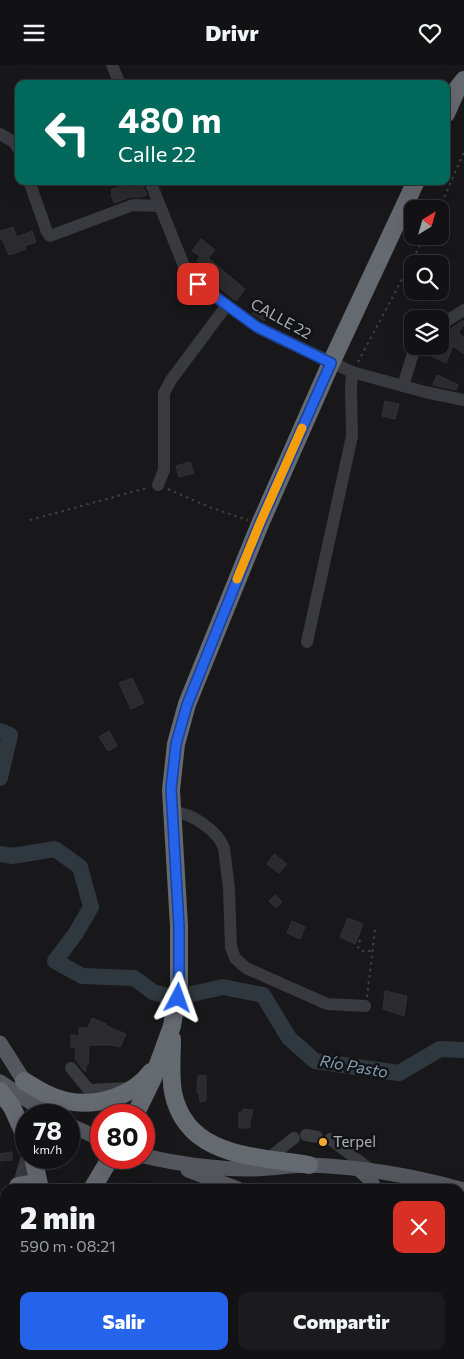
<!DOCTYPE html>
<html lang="es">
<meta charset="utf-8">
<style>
:root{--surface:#121214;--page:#1b1b1d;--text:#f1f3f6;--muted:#9c9ea0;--line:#313234;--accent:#2563eb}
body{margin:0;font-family:Commissioner,sans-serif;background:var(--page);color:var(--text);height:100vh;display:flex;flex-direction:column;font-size:19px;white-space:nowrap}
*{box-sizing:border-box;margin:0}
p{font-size:16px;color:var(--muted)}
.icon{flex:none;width:28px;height:28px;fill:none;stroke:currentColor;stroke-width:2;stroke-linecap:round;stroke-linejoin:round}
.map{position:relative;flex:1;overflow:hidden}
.details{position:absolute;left:0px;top:1119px;width:465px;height:176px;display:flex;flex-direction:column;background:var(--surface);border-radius:15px 15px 0 0;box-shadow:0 5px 20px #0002,0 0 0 1px var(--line)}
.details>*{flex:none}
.top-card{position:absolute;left:15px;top:15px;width:435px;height:105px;border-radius:10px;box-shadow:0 5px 20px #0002,0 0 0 1px var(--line);background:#00695c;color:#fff;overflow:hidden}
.needle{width:32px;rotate:37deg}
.fabs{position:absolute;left:404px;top:135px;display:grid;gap:10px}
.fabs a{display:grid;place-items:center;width:45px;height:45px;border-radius:10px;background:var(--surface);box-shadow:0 5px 20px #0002,0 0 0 1px var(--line);font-size:25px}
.speed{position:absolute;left:15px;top:1039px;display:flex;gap:10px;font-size:25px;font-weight:700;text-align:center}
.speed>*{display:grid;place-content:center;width:65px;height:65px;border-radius:50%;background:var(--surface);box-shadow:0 5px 20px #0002,0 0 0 1px var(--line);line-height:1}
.speed small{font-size:12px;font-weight:400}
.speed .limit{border:8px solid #d22;background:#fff;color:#111}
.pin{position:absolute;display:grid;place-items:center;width:42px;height:42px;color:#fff;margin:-21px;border-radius:10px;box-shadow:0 2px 8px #0006}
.me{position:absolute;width:55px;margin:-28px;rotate:4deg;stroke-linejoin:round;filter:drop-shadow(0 0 4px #0008)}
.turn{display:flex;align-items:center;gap:18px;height:105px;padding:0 20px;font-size:22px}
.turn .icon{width:65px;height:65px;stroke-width:2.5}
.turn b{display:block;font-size:35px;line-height:42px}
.round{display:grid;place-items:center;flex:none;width:52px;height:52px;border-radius:10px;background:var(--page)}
.headline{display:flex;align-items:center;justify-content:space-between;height:85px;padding:0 20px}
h1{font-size:30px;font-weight:800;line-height:38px}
.primary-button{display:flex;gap:10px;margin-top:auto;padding:10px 20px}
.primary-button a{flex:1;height:58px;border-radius:10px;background:var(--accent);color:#fff;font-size:20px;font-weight:800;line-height:58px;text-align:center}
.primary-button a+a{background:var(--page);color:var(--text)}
header{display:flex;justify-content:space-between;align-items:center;height:65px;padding:0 20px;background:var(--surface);font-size:22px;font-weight:800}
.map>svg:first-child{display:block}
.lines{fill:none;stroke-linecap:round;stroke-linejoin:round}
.river{stroke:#2e383e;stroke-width:16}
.building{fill:#2b2b2e;stroke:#323236}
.path{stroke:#3f4146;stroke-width:2;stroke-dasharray:2.5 4;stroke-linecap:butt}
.minor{stroke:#393a3f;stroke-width:12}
.major{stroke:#55575e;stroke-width:15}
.highway{stroke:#656970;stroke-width:18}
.route-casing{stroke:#184099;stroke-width:12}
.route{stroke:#2563eb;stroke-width:9}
.slow{stroke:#f59e0b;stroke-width:9}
.poi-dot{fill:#f4a836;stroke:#131315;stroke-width:2}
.labels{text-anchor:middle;stroke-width:5;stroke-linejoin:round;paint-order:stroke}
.street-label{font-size:15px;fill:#aab0ba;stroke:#131315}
.poi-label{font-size:15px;fill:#aab0ba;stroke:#131315;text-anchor:start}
.water-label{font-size:16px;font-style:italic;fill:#81a0b5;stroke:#131315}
</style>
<header><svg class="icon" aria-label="menu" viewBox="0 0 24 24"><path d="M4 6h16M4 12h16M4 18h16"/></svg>Drivr<svg class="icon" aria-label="heart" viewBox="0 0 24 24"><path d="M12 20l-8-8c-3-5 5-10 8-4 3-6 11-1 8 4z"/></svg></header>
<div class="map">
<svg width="464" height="1294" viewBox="0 0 464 1294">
<rect width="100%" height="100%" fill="#18181a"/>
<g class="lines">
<g class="river">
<polyline points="0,666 10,670 0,713"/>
<polyline points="0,789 12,791 55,784 80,802 91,842 76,868 55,896 82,911 134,913 153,927 174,933 223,922 263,930 289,973 315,996 399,1008 440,984 464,985"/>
</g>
</g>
<g class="building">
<polygon points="129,118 132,123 142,119 147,130 141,132 130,132 114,138 111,129 112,128 111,125"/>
<polygon points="13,162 17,172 32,166 36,177 25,181 26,184 9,190 2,174 0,174 0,166"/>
<polygon points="201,174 215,185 208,193 245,224 236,236 205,211 210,206 197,196 200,191 192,186"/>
<polygon points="267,240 273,244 264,256 252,248 256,244 261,248"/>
<polygon points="464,255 464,259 458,268 464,272 464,289 453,281 446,298 423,287 425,281 440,281 440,268 447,265 449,266 453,262"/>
<polygon points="437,310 458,320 456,325 433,320"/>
<polygon points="385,336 399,339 395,354 382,351"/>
<polygon points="190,397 194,408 179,412 176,401"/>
<polygon points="132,613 144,638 131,644 119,618"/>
<polygon points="109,666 117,681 108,686 99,672"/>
<polygon points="274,789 287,799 279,808 267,799"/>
<polygon points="275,830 282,837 276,843 269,836"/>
<polygon points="348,853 363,859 355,879 340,872"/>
<polygon points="292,856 305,862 300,874 287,868"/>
<polygon points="385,926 407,931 404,951 383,944"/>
<polygon points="92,953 106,959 106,961 126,969 120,982 113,980 89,980 88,1000 86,1000 86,1006 84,1006 75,994 76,983 71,982 71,970 79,971 79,963 88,963"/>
<polygon points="206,1010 206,1036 200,1037 199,1028 197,1028 198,1011"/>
<polygon points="243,1044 253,1045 251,1054 250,1054 250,1063 239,1063 239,1047 243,1047"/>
<polygon points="12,1087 12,1095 0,1096 0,1089"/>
</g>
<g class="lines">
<g class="path">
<polyline points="439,144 464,87"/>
<polyline points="358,297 425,171"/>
<polyline points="168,424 209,442 248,455"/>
<polyline points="30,455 147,423"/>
<polyline points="360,875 358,882 361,886 371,886"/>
<polyline points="367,932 375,865"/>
</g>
<g class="minor">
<polyline points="112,0 120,19"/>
<polyline points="0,69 14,77 19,85"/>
<polyline points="29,116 47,167 50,171 133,140 159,141"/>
<polyline points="150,116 184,201 198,219 257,262 352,307 425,327 464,335"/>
<polyline points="440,260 464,245"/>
<polyline points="403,321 414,285 417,281"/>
<polyline points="158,420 164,405 164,328 171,315 227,240"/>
<polyline points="307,577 352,371 351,322 352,307"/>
<path d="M172,748C190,746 218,766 224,783L229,824L231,882L235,893L246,903L327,939L365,941"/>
<polyline points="71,1003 89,1025 128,1023"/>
<polyline points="306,1070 317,1072"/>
<polyline points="330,1074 371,1105"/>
<polyline points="269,1093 294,1073"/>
<polyline points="17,1124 27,1092"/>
<polyline points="0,1149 5,1141"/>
<polyline points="46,1290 46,1294"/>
<polyline points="30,1294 32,1290"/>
</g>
<g class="major">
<polyline points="0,978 24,1016 50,1049"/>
<polyline points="0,1017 41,1044"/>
<polyline points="69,1060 101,1074"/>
<path d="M144,1091C178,1099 214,1104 249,1104C270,1104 290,1100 310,1100C362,1102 414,1111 464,1125"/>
<polyline points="188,1105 238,1124"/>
<polyline points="360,1105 368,1112 375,1124"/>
<polyline points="460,1153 464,1153"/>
</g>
<g class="highway">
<polyline points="446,49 457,24 464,15"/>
<path d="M172,974C172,991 170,1010 173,1027C186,1093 256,1091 309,1100"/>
<path d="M24,1016C37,1024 51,1033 67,1036C97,1042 132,1032 151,1007"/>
<polyline points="0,1026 12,1042 26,1073"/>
<polyline points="135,1050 153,1013 172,961 179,921 179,861 171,725 176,679 187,639 260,459 331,298 416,116"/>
<polyline points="33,1092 40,1124"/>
<polyline points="18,1121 29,1119 39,1122"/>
<polyline points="92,1124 111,1092"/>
<polyline points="0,1279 5,1271"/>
</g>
</g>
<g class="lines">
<g class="route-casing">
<polyline id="route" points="178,933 179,921 179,861 171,724 176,679 187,640 260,458 331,298 257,262 198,219"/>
</g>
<use href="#route" class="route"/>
<polyline class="slow" points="237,514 260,458 302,363"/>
</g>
<circle class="poi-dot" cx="323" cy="1077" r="5"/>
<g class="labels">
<g class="street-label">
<text transform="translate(281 254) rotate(29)" y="5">CALLE 22</text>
</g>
<g class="poi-label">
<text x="333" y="1082">Terpel</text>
</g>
<g class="water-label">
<text transform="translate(354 1001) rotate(10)" y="6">Río Pasto</text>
</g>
</g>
</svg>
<div class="fabs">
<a><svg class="needle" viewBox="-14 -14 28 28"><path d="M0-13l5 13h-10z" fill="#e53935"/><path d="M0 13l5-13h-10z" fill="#9c9ea0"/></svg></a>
<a><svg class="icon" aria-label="search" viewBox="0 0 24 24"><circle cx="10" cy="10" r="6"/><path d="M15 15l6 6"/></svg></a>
<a><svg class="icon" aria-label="layers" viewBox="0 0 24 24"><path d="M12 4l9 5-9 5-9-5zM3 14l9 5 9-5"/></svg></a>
</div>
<div class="speed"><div>78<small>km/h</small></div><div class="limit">80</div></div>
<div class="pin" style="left:198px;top:219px;background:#d93025"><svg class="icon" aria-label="arrive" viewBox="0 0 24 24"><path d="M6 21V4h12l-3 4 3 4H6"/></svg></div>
<svg class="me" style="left:178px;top:933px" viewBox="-20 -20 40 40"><path d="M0-17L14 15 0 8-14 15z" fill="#2563eb" stroke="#fff" stroke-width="4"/></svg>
<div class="top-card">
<div class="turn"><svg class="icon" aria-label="left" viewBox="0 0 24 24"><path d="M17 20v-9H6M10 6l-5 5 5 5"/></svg><div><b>480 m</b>Calle 22</div></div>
</div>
<section class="details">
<div class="headline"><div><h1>2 min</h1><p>590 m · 08:21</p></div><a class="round" style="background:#d93025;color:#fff"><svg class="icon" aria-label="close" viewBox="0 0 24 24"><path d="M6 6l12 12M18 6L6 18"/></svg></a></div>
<div class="primary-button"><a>Salir</a><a>Compartir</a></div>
</section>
</div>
